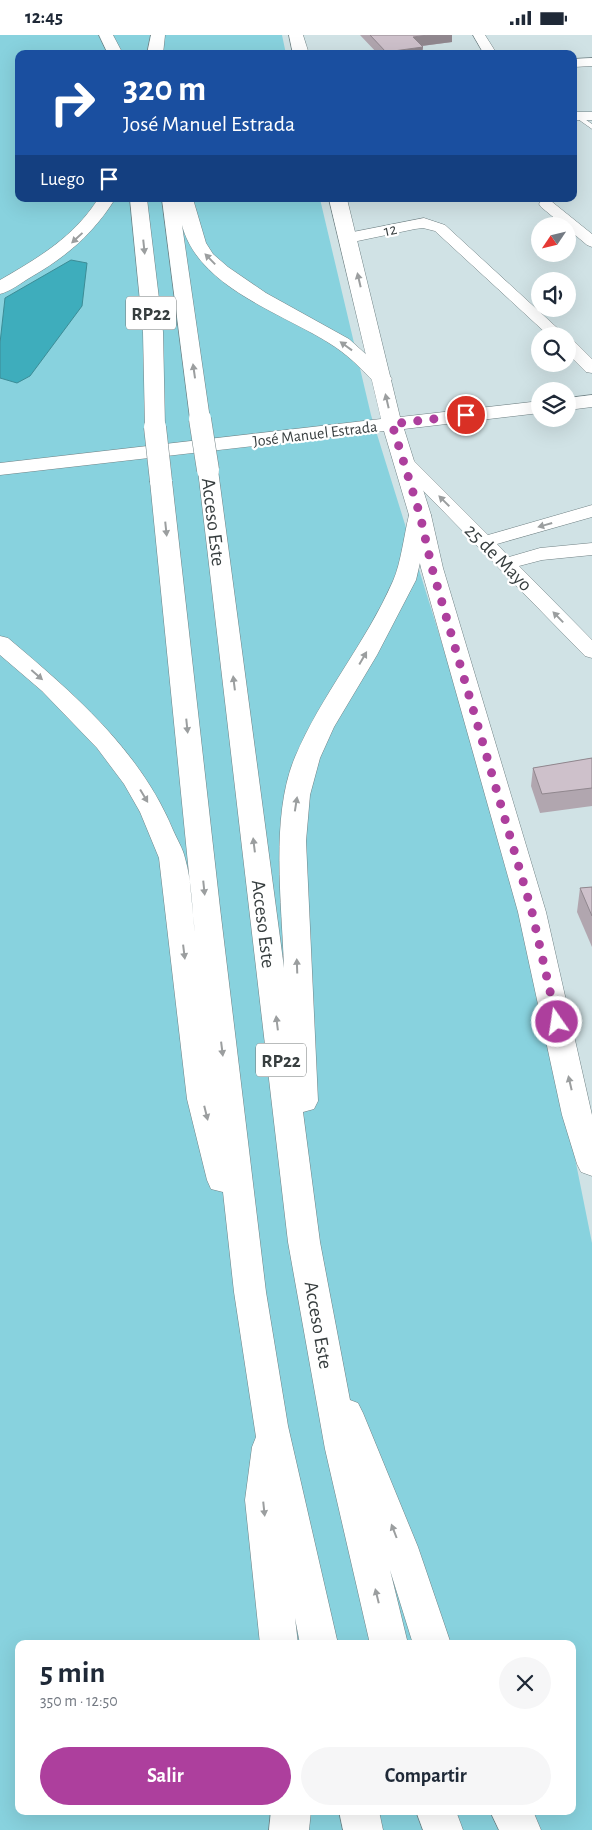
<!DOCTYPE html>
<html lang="es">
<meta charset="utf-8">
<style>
:root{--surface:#fff;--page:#f6f6f7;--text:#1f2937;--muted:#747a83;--accent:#ad3f9d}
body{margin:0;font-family:"Alegreya Sans",sans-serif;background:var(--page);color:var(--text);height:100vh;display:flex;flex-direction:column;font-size:19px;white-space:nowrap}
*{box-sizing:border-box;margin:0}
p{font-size:16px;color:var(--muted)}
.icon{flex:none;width:28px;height:28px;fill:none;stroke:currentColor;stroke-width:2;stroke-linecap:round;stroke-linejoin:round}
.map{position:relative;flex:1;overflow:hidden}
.panel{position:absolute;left:15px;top:1605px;width:561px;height:175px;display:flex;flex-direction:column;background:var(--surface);border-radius:10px;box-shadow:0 5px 20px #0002}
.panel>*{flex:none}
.banner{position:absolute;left:15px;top:15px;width:562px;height:152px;border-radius:10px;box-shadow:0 5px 20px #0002;background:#1a4fa0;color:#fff;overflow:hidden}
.needle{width:32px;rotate:235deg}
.controls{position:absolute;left:531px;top:182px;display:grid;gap:10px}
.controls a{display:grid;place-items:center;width:45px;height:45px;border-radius:50%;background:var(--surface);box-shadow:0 5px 20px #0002;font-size:25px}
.pin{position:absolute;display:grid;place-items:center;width:42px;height:42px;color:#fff;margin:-21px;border:2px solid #fff;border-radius:50%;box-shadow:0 1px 5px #0007}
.me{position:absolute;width:55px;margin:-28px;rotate:347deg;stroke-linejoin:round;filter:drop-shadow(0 0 4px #0008)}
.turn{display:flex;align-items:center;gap:18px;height:105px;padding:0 25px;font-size:22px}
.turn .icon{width:65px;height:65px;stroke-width:2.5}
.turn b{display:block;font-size:35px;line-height:42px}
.then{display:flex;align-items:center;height:48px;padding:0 25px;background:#0003;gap:10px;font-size:19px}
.round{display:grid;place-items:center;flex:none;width:52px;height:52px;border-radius:26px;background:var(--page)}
.headline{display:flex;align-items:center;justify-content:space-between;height:85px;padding:0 25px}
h1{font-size:30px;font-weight:700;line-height:38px}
.cta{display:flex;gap:10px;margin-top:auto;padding:10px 25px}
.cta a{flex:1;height:58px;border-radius:30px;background:var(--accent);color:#fff;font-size:20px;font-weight:700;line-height:58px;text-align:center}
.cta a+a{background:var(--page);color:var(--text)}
.status{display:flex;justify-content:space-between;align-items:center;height:35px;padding:0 25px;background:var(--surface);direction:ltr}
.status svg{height:14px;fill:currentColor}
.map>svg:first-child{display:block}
.green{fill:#88d2de;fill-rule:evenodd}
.water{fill:#3eadbc;stroke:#3c8c96}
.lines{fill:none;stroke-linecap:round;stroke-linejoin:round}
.lane-casing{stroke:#718285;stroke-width:1}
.street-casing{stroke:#718285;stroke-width:1}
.secondary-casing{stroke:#718285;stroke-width:1}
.highway-casing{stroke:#718285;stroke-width:1}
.lane{fill:#fff;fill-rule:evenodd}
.street{fill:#fff;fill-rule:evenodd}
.secondary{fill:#fff;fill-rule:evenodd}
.highway{fill:#fff;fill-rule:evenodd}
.highway-bridge-casing{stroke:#718285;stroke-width:23;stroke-linecap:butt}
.highway-bridge{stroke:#fff;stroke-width:22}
.wall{fill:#b1a6af}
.shaded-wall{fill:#90878e}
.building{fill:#cec1cb;stroke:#90878e}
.oneway{fill:#9b9e9f}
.route{stroke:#ad3f9d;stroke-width:9;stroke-dasharray:0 16.2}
.labels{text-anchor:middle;stroke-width:4.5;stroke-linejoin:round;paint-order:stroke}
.far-street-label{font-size:16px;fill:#373e3f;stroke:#fff}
.shield{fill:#fff;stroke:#737879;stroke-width:1}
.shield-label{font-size:19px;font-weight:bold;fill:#373e3f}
.street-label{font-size:20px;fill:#373e3f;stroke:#fff}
</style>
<div class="status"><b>12:45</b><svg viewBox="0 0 49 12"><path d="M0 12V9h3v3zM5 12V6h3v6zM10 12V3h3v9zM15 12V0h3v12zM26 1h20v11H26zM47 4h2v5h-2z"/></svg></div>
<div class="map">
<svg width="592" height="1795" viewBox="0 0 592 1795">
<rect width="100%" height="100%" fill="#d0e2e5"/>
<path class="green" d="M0,0H282L286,19H19V164H320L371,380L526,879L592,1208V1795H0ZM19,1609H572V1776H19Z"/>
<polygon class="water" points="71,225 87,228 82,271 30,341 17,348 0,343 0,308 5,263"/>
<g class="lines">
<g class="lane-casing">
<polygon id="lane" points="575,80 579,80 592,89 592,94 575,82"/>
</g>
<g class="street-casing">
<g id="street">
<polygon points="473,0 485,0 497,19 484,19"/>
<polygon points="592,23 592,31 574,32 574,24"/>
<rect x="574" y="77" width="18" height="8"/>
<polygon points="546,165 551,166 592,199 592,212 587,210 568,194 568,191 564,191 541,172 539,169 541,166"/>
<polygon points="424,183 445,190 566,301 549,301 435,196 423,193 415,194 348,208 343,206 340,203 343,200 348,198"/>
<polygon points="568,305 574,306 592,324 592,338 586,337 568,319"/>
<polygon points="405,422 411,423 488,500 592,470 592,482 497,509 509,522 540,513 592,508 592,520 542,525 519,531 592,605 592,623 585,621 399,431 396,427 399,423"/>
</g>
</g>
<g class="secondary-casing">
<g id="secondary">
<polygon points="289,0 303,0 309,19 293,19"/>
<polygon points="329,164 347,164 400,382 540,366 540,378 404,394 431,480 443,533 546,877 592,1080 592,1141 581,1137 577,1129 562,1080 518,877 421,533 409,480 384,396 0,440 0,428 381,384"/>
<polygon points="592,360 592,372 568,375 568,363"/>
</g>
</g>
<g class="highway-casing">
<g id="highway">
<polygon points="99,0 113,0 123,19 108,19"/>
<polygon points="151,0 165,0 163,19 147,19"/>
<path d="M98,164H115C93,199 66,222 31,242C21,248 11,256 0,259V245C38,223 74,202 98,164Z"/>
<polygon points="130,164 147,164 163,297 165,392 162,396 155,398 148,396 145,392 143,297"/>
<path d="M162,164H193L206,208L213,219L228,232L266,258L349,304L389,340L392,344L389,348L382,350L375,348C361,333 347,319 329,308C280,277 198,252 182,190L210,384L207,388L200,390L193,388L190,384Z"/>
<path d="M208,429L215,431L218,435L284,933C282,869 270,781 295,722C321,660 366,608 393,546C401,528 404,500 409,480L412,475L420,474L428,475L431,480L416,545L377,620L334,692L320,723L310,760L306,806L318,1066L314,1074L303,1077L320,1207L350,1365L358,1368L363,1378L418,1512L451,1609H413L390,1535L408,1609H370L325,1414L288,1207L198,435L201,431Z"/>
<path d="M161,440L168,442L172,446L220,873L266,1257L288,1391L338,1609H300L295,1583L298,1609H260L245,1465L252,1412L256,1402L234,1257L223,1157L211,1154L207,1145L187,1064L159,823L140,777L124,749L97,713L42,656L0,620V601L8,603C73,658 140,715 173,795C177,804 183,814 185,823C192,847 192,874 195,899L150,446L154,442Z"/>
<polygon points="271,1776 311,1776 309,1795 269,1795"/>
<polygon points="339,1776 379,1776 383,1795 343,1795"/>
<polygon points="416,1776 456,1776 463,1795 423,1795"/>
<polygon points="490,1776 533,1776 541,1795 499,1795"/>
</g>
</g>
<use href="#lane" class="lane"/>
<use href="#street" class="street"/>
<use href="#secondary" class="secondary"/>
<use href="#highway" class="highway"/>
<g class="highway-bridge-casing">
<g id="highway-bridge">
<polyline points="200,384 208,435"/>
<polyline points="155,392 161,446"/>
</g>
</g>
<use href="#highway-bridge" class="highway-bridge"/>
</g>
<g class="wall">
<polygon points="360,0 452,0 452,7 422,11 423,12 422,19 378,19"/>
<polygon points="592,723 592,771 540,778 531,751 533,733"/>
<polygon points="592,852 592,912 577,877 580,853"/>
</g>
<g class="shaded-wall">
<polygon points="428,0 452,0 452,7 413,12 413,2"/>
<polygon points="423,12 422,19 386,19 386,17"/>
</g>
<g class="building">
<polygon points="370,0 428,0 413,2 423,12 386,17"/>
<polygon points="592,723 592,753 542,759 533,733"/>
<polygon points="592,852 592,881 580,853"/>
</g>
<defs><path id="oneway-solid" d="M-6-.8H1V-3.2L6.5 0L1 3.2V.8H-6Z" transform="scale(1.25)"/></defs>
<g class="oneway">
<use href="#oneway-solid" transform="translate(77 203) rotate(137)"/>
<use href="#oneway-solid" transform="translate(144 212) rotate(84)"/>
<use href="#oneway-solid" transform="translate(210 224) rotate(-134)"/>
<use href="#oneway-solid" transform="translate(359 245) rotate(-103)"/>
<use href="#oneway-solid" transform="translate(346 311) rotate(-144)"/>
<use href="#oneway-solid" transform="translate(194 336) rotate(-98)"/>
<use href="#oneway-solid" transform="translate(387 366) rotate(-103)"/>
<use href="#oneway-solid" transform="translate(444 466) rotate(-135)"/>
<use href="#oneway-solid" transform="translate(545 490) rotate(164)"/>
<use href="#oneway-solid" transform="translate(166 494) rotate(84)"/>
<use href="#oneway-solid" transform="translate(558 582) rotate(-134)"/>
<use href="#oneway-solid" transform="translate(363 623) rotate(-60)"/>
<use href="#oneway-solid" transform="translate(37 640) rotate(41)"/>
<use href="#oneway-solid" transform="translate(234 648) rotate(-97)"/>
<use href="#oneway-solid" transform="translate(187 691) rotate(84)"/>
<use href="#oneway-solid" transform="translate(144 761) rotate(59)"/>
<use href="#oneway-solid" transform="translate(296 769) rotate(-81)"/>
<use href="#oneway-solid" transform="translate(254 810) rotate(-97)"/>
<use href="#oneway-solid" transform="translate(204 853) rotate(84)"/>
<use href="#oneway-solid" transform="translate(184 917) rotate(83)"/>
<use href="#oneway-solid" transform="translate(297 931) rotate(-92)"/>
<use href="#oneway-solid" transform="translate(277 988) rotate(-97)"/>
<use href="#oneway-solid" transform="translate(222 1014) rotate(83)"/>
<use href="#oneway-solid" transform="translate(570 1048) rotate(-103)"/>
<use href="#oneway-solid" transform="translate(206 1078) rotate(76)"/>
<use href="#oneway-solid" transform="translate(264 1474) rotate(84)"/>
<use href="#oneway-solid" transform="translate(394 1496) rotate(-111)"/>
<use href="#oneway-solid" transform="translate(377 1561) rotate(-104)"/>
</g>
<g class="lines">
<polyline class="route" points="466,380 392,389 420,480 432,533 532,877 557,987"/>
</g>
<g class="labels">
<g class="far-street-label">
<text transform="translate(390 194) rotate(-12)" y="6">12</text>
<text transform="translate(315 398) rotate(-7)" y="6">José Manuel Estrada</text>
</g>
<g class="shield">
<rect x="126" y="261.5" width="50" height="33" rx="4"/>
<rect x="256" y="1008.5" width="50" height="33" rx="4"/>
</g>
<g class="shield-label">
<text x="151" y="285">RP22</text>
<text x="281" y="1032">RP22</text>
</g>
<g class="street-label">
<text transform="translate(214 487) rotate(83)" y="7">Acceso Este</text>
<text transform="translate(499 522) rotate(45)" y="7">25 de Mayo</text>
<text transform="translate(264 889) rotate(83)" y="7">Acceso Este</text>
<text transform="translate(319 1290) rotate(80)" y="7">Acceso Este</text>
</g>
</g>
</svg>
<div class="controls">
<a><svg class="needle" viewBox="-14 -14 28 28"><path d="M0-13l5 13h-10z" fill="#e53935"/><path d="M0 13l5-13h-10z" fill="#747a83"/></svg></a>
<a><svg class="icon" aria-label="sound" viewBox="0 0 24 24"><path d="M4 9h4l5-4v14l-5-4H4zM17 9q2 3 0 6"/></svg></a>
<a><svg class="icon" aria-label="search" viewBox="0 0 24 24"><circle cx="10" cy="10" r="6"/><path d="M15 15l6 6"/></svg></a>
<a><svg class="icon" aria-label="layers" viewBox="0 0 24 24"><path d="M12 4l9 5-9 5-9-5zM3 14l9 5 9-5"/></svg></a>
</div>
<div class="pin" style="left:466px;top:380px;background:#d93025"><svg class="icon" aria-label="arrive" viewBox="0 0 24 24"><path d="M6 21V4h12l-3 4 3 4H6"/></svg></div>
<svg class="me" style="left:557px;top:987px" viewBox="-20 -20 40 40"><circle r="17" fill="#ad3f9d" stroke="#fff" stroke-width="3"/><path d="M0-11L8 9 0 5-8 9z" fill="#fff"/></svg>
<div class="banner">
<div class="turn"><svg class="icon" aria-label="right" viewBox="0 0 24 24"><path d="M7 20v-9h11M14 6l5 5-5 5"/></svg><div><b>320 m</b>José Manuel Estrada</div></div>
<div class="then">Luego<svg class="icon" aria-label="arrive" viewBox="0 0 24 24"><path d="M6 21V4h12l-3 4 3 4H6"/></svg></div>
</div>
<section class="panel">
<div class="headline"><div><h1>5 min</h1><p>350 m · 12:50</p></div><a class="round"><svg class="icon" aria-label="close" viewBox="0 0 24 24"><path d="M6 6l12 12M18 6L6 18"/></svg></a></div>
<div class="cta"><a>Salir</a><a>Compartir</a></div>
</section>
</div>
